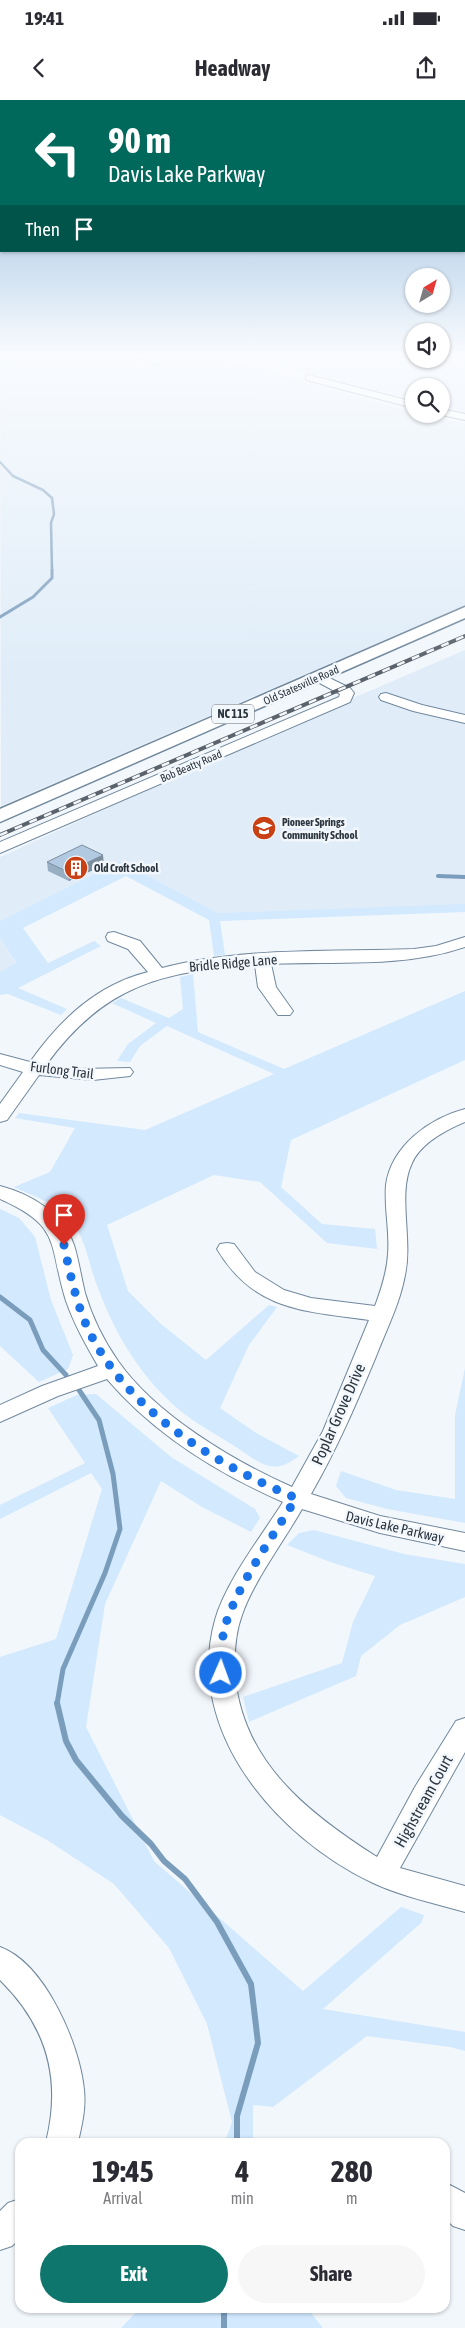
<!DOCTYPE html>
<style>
:root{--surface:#fff;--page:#f7f7f7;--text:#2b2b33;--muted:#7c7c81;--accent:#0f766e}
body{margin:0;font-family:"Asap Condensed",sans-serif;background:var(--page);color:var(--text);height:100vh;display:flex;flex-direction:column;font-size:19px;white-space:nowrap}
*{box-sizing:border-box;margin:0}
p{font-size:16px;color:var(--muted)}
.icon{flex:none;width:28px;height:28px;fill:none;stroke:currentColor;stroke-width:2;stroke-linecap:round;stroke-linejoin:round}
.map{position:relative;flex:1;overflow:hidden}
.sheet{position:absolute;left:15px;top:2038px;width:435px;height:175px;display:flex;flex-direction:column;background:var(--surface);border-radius:15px;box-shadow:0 1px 4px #0004}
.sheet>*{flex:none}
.guide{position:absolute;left:0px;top:0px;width:465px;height:152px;box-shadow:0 1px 4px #0004;background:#00695c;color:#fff;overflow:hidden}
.needle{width:32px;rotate:37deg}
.fabs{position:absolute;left:405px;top:168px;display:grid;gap:10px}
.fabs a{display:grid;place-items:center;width:45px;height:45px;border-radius:50%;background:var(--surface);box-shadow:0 1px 4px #0004;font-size:25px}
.pin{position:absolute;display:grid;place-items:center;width:42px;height:42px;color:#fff;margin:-51px -21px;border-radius:50% 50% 50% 0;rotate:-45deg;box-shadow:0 0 5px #0007}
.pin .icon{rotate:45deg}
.me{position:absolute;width:55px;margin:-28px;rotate:2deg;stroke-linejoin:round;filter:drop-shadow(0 0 4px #0008)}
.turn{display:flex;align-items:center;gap:18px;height:105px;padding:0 25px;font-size:22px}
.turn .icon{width:65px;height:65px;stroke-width:2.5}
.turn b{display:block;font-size:35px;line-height:42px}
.then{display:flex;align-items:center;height:48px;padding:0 25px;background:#0003;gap:10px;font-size:19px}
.eta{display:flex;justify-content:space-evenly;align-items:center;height:85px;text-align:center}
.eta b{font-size:30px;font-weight:700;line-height:35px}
.action{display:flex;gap:10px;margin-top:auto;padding:10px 25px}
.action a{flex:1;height:58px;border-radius:30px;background:var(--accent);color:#fff;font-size:20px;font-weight:700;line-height:58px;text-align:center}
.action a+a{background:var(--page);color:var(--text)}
.status{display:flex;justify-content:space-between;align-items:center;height:35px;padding:0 25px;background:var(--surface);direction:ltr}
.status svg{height:14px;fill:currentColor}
header{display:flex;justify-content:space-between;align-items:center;height:65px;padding:0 25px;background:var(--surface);font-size:22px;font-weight:700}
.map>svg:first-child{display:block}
.built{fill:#e0edf8}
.green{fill:#d2e9fe}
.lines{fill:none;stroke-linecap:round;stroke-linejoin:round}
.stream-far4{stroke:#7b9dbc;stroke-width:2.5}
.stream-far3{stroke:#7b9dbc;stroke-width:3}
.stream-far2{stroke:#7b9dbc;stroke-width:4}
.stream-far1{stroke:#7b9dbc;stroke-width:5}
.stream{stroke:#7b9dbc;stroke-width:6}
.minor-casing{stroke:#71889d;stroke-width:2}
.major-casing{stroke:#71889d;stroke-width:3}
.minor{fill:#fff;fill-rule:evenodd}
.major{fill:#fff;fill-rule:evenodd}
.rail-casing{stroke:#5a636b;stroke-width:4}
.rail{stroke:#f2f7fc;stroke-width:2.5;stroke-dasharray:8;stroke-linecap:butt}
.wall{fill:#98aec2}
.shaded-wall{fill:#7c8d9e}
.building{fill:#b1cae1;stroke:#7c8d9e}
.route{stroke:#1a73e8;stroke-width:9;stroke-dasharray:0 16.2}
.labels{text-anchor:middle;stroke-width:5;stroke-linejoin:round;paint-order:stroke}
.far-street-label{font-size:11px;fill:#2b353e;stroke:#f2f7fc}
.far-poi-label{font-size:11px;font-weight:bold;fill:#2b353e;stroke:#f2f7fc;text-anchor:start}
.shield{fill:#f2f7fc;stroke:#676f77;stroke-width:1}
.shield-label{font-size:12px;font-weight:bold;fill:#2b353e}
.street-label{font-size:14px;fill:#2b353e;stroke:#f2f7fc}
.near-street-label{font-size:16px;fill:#2b353e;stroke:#f2f7fc}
</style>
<div class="status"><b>19:41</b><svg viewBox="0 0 49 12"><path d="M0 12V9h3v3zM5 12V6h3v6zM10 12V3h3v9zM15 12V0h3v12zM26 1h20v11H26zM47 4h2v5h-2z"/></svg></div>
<header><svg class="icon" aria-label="back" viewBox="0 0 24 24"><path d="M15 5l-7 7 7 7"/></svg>Headway<svg class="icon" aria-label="share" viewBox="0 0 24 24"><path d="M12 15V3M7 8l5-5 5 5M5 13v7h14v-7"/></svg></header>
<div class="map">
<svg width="465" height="2228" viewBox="0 0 465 2228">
<rect width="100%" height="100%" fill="#f2f7fc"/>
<g class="built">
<polygon points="0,252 190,252 296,278 293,280 414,312 414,314 465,324 465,505 1,706"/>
<polygon points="219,252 414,252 414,259 441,259 441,252 465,252 465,312 441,306 441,286 414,286 414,299"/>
<polygon points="465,550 465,805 218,813 120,761 0,821 0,757 267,635"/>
<polygon points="0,838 16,864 0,872"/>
</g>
<g class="green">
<polygon points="120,761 218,813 465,804 465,812 220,821 225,855 214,856 209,820 126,776 23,828 48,863 94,841 101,846 18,888 67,909 61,915 8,894 0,895 0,872 16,863 0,838 0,821"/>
<path d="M193,874L198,932L284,969L465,891V960L291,1040L281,1087L322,1124L375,1129L377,1149L327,1143L260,1082L214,1075L107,1125L128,1191L161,1224L206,1260L269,1205L277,1207L249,1245L220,1308L256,1333L299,1356C271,1377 261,1363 236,1347C222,1338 207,1330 194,1321C148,1289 117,1240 98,1188C88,1164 88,1144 72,1122C59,1104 33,1096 14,1087L50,1072L75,1028L15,1018L19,1013L145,1030L274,974L167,926L140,946L130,962L117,961L128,944L156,923L112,903L121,898L169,918L183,909L180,877Z"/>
<polygon points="0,1109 19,1118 35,1137 51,1200 73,1255 68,1269 39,1282 0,1246"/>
<polygon points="465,1268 465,1423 387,1409 346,1398 336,1386 341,1371 396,1390 455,1399 455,1315"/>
<polygon points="96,1294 171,1357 255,1409 260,1418 251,1432 202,1407 161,1381 105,1504 86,1627 154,1761 303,1891 401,1807 424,1815 421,1823 323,1909 465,1932 465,1951 450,1947 367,1936 273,2007 253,2005 253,2042 225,2042 232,2022 207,1924 169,1848 114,1784 47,1740 0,1715 0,1557 56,1539 102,1389 91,1373 0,1419 0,1405 85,1363 48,1308 77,1295"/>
<polygon points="314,1430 404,1454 465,1464 465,1497 400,1525 361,1556 356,1576 249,1622 243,1597 342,1563 353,1522 375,1476 330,1462 287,1445 299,1433"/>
<polygon points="140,2208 307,2208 323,2228 121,2228"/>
</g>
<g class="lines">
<polyline class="stream-far4" points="0,362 13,376 43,390 52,398 54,414 51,423 52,471"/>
<polyline class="stream-far3" points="0,517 33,497 52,478 52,470"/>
<polyline class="stream-far2" points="438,776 465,777"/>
<g class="stream-far1">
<polyline points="0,1197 30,1220 43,1250 66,1275"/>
<polyline points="57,1604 63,1569 105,1473 120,1429 113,1374 99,1320 79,1290"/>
</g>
<g class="stream">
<polyline points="57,1603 66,1641 76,1660 122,1716 151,1744 164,1761 185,1779 217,1822 251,1884 258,1943 237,2016 237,2042"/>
<polyline points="224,2208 224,2228"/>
</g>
<g class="minor-casing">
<g id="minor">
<polygon points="118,252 133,252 163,261 158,264"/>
<polygon points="309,275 414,302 414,308 306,280 306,276"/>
<polygon points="441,309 465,314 465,320 437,314 441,314"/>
<polygon points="319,573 350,588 354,593 350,602 0,753 0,742 339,597 340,594 314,580 312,577"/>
<polygon points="386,593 422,605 465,615 465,623 413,611 381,600 379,597 381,594"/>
<path d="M114,832L140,841L162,868C240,847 334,852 414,849L436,846L465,837V847C404,868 335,861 271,864L276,887L293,911L290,915H278L258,887L255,865C161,871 103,886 46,965L77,969L130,968L133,972L130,976L93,980L39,975L7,1020L0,1022V1004L23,972L0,965V954L30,962C60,920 96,885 148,872L128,849L108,841L106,837L108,833Z"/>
<path d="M465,1009V1022C446,1030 421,1043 412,1063C397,1094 413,1139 405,1175C400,1203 387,1228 377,1254C357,1302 337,1349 311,1394L380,1416L465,1433V1451L380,1433L302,1409C284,1441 253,1482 242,1515C235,1534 234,1556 235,1575C242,1662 309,1714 377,1757L415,1687L456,1621L465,1618V1652L400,1768L465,1786V1812C434,1803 400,1796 371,1782C277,1737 184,1631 215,1520C226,1481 261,1437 283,1402C217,1373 154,1334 107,1279L58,1296L0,1322V1305L42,1286L98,1266C86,1245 74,1224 66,1201C48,1144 63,1127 0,1099V1086C31,1094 63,1113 74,1145C79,1161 81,1177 85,1193C92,1217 104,1241 118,1261C155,1314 233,1361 292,1387L323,1331L369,1220C304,1211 254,1211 217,1149L220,1144L227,1143L234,1144L255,1172L284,1190L311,1198L375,1206C381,1190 387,1172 388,1154C390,1131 384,1108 386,1085C391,1046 430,1018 465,1009Z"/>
<path d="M0,1847C45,1863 80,1945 84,1990C86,2008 82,2025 78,2042H46C62,1979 47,1926 0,1880Z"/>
<polygon points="448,2084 465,2093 465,2130 453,2126 445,2118 445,2085"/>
<polygon points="20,2099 20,2138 12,2146 0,2150 0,2111 8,2103"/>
</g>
</g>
<g class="major-casing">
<polygon id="major" points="465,507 465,518 0,722 0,709"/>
</g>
<use href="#minor" class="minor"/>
<use href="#major" class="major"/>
<g class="rail-casing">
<polyline id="rail" points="0,735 465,536"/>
</g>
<use href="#rail" class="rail"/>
</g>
<polygon class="wall" points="47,762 104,765 69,781 48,771"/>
<polygon class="shaded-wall" points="103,755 104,765 69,781 68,772"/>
<polygon class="building" points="82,745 103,755 68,772 47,762"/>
<linearGradient id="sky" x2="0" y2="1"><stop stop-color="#7cabd6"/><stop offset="0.45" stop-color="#f9fbfe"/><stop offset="1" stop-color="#f9fbfe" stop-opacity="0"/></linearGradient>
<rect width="465" height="564" fill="url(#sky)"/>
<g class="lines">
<path class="route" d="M64,1145C70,1174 76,1202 88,1229C127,1311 215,1364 296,1398C273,1437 242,1478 227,1520C221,1537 221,1555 221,1573"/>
</g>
<defs>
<g id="school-disc" transform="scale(1.25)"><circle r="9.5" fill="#c84014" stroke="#f2f7fc"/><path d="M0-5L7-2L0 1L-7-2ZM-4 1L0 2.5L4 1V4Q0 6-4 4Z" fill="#fff"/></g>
<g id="building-disc" transform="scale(1.25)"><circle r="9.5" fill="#c84014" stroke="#f2f7fc"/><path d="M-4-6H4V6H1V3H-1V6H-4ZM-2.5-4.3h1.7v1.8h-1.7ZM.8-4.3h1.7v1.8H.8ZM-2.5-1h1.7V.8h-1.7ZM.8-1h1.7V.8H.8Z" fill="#fff"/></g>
</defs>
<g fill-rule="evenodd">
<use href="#school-disc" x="264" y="728"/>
<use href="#building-disc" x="76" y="768"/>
</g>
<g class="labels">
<g class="far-street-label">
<text transform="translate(301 585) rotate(-24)" y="4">Old Statesville Road</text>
<text transform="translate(191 666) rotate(-23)" y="4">Bob Beatty Road</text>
</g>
<g class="far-poi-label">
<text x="282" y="726">Pioneer Springs<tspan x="282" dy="13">Community School</tspan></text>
<text x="94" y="772">Old Croft School</text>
</g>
<rect class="shield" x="212" y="604.5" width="42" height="19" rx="4"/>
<g class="shield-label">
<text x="233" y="618">NC 115</text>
</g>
<g class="street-label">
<text transform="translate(233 863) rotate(-5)" y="5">Bridle Ridge Lane</text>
<text transform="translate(62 970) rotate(7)" y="5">Furlong Trail</text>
<text transform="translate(395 1427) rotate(13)" y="5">Davis Lake Parkway</text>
</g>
<g class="near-street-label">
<text transform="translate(338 1314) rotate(-66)" y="6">Poplar Grove Drive</text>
<text transform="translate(423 1701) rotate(-61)" y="6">Highstream Court</text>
</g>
</g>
</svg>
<div class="fabs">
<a><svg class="needle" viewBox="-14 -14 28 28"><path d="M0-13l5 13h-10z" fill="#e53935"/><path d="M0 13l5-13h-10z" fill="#7c7c81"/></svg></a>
<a><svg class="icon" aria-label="sound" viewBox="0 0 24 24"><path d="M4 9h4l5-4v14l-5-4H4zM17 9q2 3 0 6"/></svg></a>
<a><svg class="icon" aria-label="search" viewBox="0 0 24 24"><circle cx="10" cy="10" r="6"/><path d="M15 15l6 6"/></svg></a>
</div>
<div class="pin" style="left:64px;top:1145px;background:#d93025"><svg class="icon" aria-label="arrive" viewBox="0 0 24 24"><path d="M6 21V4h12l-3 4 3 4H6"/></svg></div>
<svg class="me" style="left:221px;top:1573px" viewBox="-20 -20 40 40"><circle r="17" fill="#1a73e8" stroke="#fff" stroke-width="3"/><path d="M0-11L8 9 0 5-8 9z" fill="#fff"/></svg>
<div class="guide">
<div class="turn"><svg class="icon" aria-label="left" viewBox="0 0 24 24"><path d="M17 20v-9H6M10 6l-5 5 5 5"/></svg><div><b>90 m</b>Davis Lake Parkway</div></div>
<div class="then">Then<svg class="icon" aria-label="arrive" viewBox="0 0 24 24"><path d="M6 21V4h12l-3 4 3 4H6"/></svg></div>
</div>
<section class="sheet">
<div class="eta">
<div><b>19:45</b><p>Arrival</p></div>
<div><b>4</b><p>min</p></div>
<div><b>280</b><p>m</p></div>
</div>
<div class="action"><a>Exit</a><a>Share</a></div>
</section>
</div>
